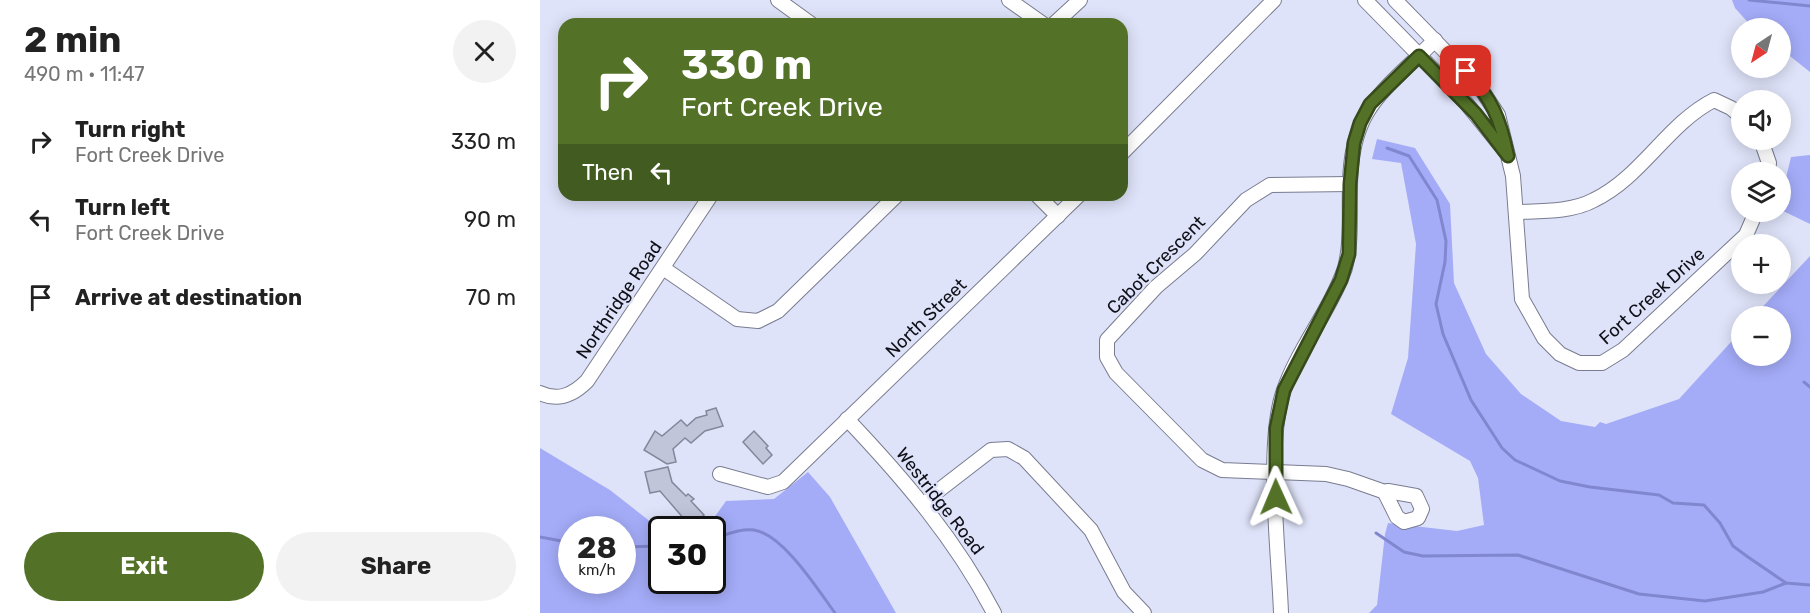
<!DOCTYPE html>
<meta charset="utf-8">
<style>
:root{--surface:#fff;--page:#f2f2f2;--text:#222;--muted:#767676;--accent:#537228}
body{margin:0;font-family:Rubik,sans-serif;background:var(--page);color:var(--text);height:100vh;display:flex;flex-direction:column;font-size:22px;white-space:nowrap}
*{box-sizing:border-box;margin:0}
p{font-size:20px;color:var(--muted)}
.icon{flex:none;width:33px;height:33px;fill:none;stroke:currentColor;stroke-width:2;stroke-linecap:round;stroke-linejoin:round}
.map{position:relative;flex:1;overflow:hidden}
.side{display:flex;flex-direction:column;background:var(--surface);width:540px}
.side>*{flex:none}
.top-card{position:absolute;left:18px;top:18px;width:570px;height:183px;border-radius:18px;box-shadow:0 3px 15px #0003;background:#537228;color:#fff;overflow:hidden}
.needle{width:39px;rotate:216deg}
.tools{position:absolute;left:1191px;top:18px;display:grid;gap:12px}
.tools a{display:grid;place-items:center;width:60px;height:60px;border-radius:50%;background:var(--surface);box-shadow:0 3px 15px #0003;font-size:30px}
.speed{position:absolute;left:18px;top:516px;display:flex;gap:12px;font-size:30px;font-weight:700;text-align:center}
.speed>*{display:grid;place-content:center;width:78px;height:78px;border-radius:50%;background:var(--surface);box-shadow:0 3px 15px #0003;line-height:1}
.speed small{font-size:15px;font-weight:400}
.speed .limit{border:3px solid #111;border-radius:9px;background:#fff;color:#111}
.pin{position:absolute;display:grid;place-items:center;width:51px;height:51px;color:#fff;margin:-26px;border-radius:12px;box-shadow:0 3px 9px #0006}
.me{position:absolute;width:66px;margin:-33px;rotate:359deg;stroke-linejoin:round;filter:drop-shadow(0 0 4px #0008)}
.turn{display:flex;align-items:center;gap:21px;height:126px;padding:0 24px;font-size:27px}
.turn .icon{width:78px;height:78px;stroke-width:2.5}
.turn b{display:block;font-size:42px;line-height:51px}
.then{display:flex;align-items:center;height:57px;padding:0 24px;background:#0003;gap:12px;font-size:22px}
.round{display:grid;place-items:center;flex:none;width:63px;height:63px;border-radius:32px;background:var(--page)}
.headline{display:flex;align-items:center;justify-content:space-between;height:102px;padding:0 24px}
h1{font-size:36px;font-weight:700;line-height:45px}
.button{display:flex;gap:12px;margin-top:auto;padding:12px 24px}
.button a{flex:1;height:69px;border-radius:36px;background:var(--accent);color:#fff;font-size:24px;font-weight:700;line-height:69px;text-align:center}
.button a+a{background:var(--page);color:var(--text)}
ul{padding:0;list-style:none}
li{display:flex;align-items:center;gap:18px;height:78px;padding:0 24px}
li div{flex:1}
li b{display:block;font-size:22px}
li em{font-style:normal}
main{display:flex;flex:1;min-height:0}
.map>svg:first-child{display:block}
.forest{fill:#a4acf8;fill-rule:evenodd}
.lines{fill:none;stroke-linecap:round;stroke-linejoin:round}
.stream{stroke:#8087cf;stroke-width:3}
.building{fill:#c1c5da;stroke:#84879b;stroke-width:1.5}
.minor-casing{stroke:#797c90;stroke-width:16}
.minor{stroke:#fff;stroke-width:14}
.route-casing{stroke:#364a1a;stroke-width:15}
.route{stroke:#537228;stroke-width:10}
.labels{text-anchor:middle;stroke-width:4.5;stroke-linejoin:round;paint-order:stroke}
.street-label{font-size:18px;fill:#0f1017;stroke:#dfe3f9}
</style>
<main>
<section class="side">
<div class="headline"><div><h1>2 min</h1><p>490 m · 11:47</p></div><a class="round"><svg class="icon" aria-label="close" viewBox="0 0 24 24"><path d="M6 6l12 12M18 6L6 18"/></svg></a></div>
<ul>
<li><svg class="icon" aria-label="right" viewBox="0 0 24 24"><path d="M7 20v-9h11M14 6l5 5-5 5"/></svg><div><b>Turn right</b><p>Fort Creek Drive</p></div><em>330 m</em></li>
<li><svg class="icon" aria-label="left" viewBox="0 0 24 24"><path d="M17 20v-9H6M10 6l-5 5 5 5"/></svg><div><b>Turn left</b><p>Fort Creek Drive</p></div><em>90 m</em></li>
<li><svg class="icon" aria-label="arrive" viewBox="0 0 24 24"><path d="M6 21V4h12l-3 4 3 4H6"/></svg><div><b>Arrive at destination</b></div><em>70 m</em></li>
</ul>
<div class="button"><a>Exit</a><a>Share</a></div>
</section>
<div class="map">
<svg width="1270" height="613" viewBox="0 0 1270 613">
<rect width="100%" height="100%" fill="#dfe3f9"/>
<g class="forest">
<polygon points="1192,0 1270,0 1270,72 1241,49 1240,28 1213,28 1195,8"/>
<polygon points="837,139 875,148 910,204 914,283 946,354 981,394 1021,421 1055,427 1060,422 1066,424 1139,399 1201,331 1202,356 1240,356 1240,316 1214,316 1270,256 1270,613 829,613 837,605 845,534 848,523 917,531 944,525 938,478 930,461 851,414 868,358 876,244 861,163 832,159"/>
<polygon points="1270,155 1270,224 1241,210 1241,198 1251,157"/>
<path d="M0,448L70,490L121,530L122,580H172V530L166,529L186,501L234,499L268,472L290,497L356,613H0ZM32,530H82V580H32Z"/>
</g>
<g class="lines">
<g class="stream">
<polyline points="1209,0 1270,6"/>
<polyline points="847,148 869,156 897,200 906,241 905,262 896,304 903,334 931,400 962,448 975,460 1020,481 1050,487 1119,495 1133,503 1164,505 1180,523 1193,546 1208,557 1246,583 1270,585"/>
<polyline points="1264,382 1270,387"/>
<polyline points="836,533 864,552 883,556 978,555 1099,594 1165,601 1223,592 1246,583"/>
<polyline points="0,537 32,543"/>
<path d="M172,539C186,535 200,528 214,530C244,535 278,590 295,613"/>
<polyline points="82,547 122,546"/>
</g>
</g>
<g class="building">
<polygon points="176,408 183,426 165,431 151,443 145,438 133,449 136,462 127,464 104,450 115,431 122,436 141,420 147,426 156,418 167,415 166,411"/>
<polygon points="214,431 228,446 226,448 232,455 223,464 203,442"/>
<polygon points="128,467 132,482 146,496 148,494 154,499 151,501 164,515 151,527 120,491 110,493 105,472"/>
</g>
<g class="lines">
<g class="minor-casing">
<g id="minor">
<polyline points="238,0 271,24"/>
<polyline points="469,0 503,24"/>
<polyline points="825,0 926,103 965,151"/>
<polyline points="855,0 939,86 958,115 973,176 982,299 1004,338 1020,354 1039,363 1062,363 1083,350 1206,235 1216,212"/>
<polyline points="514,24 540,0"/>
<polyline points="1221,140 1229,163 1228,172"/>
<polyline points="582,153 734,0"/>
<polyline points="810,184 730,185 706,200 655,254 616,287 567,340 567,357 576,373 662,460 682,470 786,474 808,479 845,492"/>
<polyline points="497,195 518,216"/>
<path d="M977,212C1002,211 1032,212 1054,200C1102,177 1127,124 1174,100L1191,108L1202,117"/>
<polyline points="123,268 197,319 218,321 238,311 357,195"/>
<path d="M0,393C19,402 34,394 47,381L171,195"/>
<path d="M307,419C364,479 416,540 454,613"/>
<polyline points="180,474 228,487 243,482 539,195"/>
<polygon points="848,491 876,496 882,509 878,518 864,522 857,517 846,495"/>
<polyline points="384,506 394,494 451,450 468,449 484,458 551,530 584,592 604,613"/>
<path d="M741,613C739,554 725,443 744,390C759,347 790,311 805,268C812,241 809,214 810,185C811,106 844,92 895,40"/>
</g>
</g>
<use href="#minor" class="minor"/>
</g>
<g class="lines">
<g class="route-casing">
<path id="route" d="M736,497V428L744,390L801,280L809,254L810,184L814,143L820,123L830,104L879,56L936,114L968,156C960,118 952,99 926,71"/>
</g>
<use href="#route" class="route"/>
</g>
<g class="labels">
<g class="street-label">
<text transform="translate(616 265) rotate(-45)" y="6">Cabot Crescent</text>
<text transform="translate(1112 296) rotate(-42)" y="6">Fort Creek Drive</text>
<text transform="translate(79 300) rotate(-56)" y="6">Northridge Road</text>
<text transform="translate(386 318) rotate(-44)" y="6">North Street</text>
<text transform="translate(400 501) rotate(52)" y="6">Westridge Road</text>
</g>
</g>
</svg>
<div class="tools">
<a><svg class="needle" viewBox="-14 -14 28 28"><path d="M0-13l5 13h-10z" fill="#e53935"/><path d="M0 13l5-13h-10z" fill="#767676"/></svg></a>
<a><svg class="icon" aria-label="sound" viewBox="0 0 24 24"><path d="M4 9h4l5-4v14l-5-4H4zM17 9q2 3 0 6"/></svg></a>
<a><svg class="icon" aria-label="layers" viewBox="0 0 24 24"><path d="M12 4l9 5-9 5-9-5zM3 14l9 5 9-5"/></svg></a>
<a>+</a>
<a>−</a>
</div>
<div class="speed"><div>28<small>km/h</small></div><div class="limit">30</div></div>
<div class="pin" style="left:926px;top:71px;background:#d93025"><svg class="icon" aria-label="arrive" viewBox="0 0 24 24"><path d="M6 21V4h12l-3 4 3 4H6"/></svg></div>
<svg class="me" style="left:736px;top:497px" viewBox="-20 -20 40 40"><path d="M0-17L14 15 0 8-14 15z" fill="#537228" stroke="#fff" stroke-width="4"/></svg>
<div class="top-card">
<div class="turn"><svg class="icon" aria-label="right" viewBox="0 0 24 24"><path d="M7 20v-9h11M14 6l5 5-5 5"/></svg><div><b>330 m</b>Fort Creek Drive</div></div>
<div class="then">Then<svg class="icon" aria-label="left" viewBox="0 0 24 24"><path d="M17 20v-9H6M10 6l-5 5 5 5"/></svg></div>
</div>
</div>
</main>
